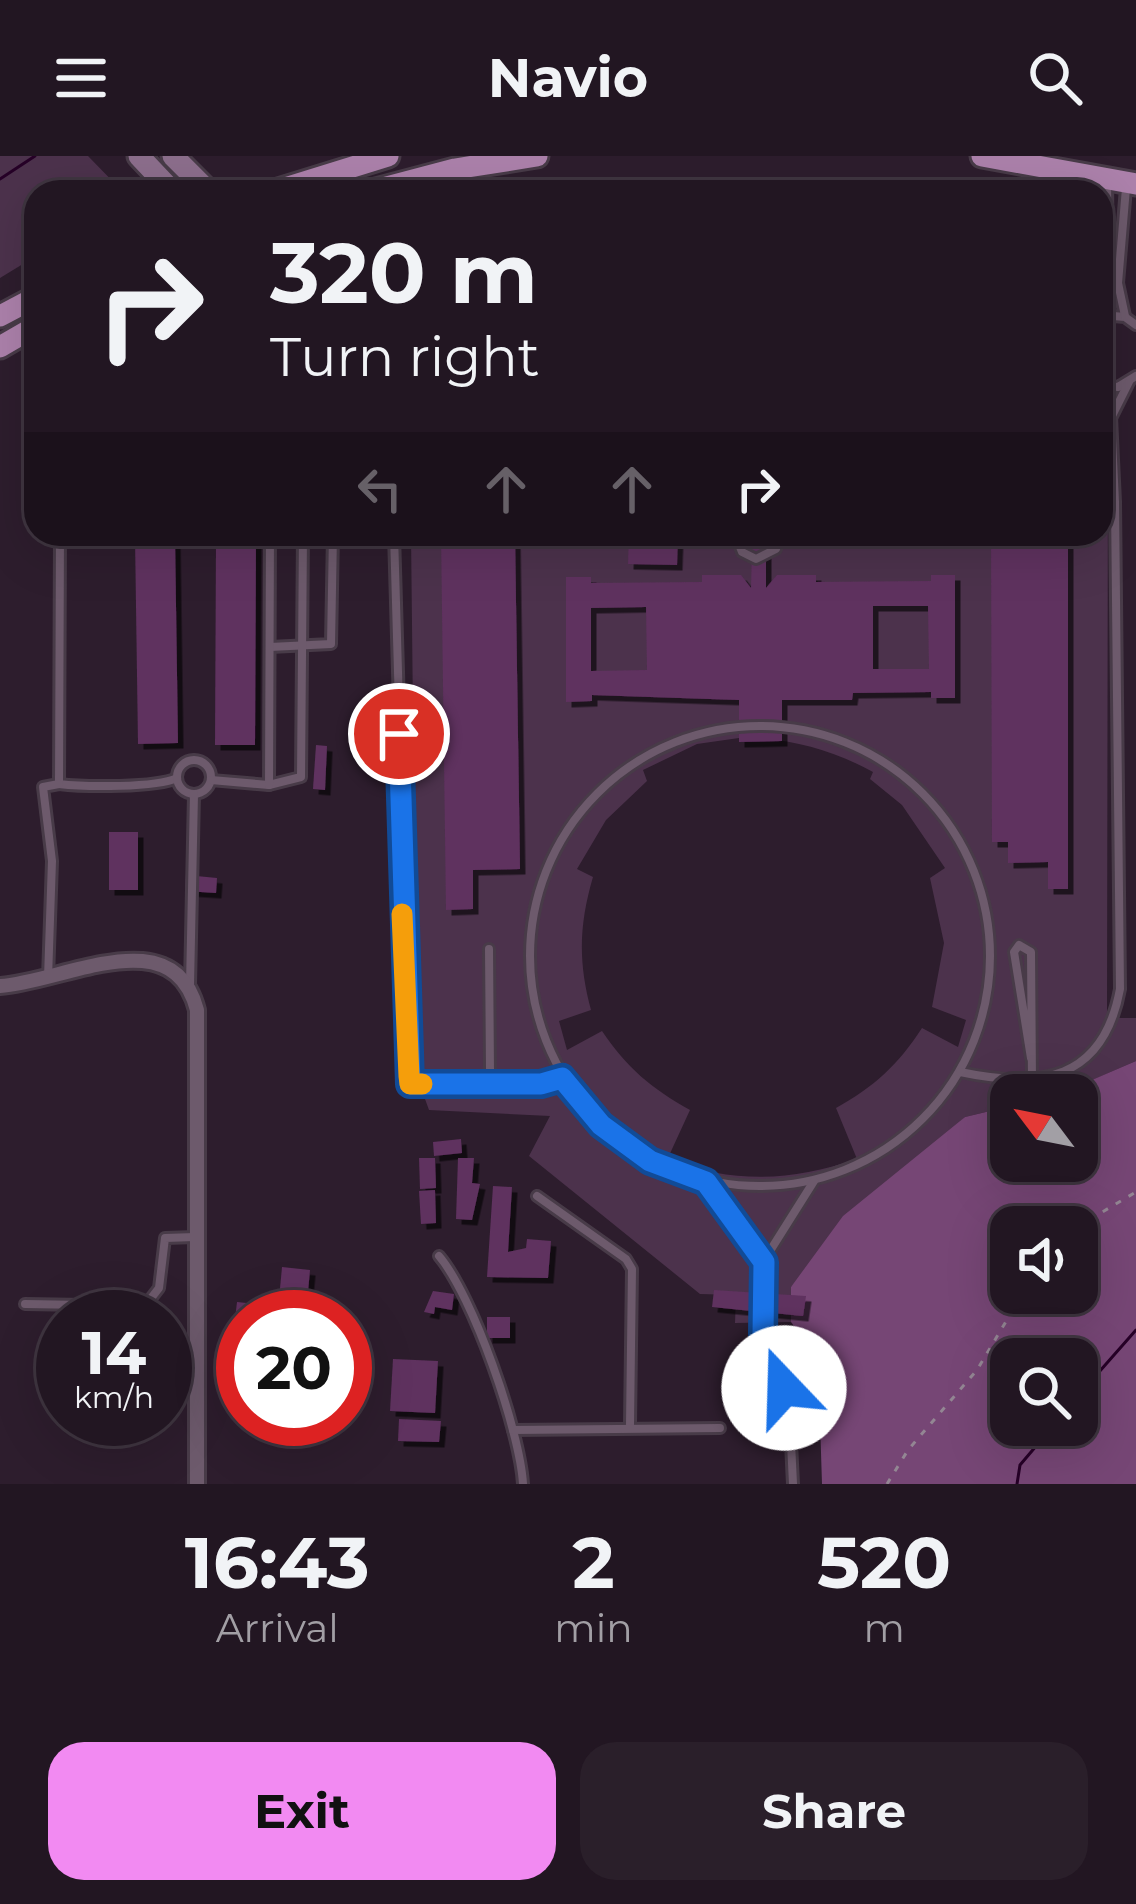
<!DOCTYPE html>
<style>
:root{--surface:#221622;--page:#2a1f2a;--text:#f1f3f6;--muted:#a29fa5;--line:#3f3540;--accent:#f28af2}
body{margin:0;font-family:Montserrat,sans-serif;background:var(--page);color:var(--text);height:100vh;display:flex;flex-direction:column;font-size:45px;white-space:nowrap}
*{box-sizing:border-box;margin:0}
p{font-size:39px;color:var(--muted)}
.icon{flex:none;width:66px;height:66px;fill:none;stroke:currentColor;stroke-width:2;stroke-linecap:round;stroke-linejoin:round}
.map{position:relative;height:1328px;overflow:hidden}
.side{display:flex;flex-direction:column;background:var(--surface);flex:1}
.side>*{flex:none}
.guide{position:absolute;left:24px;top:24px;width:1089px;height:366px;border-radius:36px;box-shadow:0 12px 48px #0002,0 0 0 3px var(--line);background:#221622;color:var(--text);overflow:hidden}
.needle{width:78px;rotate:302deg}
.controls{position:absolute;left:990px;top:918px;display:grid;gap:24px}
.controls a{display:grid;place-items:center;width:108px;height:108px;border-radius:24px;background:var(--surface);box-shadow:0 12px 48px #0002,0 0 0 3px var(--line);font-size:60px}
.speed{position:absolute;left:36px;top:1134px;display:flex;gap:24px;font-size:60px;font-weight:700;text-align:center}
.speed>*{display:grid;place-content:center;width:156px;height:156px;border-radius:50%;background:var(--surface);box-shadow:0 12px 48px #0002,0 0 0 3px var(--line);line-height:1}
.speed small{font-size:30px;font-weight:400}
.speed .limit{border:18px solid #d22;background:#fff;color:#111}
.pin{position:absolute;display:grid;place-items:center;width:102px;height:102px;color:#fff;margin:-51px;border:6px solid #fff;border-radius:50%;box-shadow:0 3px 12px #0007}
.me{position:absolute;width:132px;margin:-66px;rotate:339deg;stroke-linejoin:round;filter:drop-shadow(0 0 9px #0008)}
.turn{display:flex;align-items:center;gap:42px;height:252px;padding:0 48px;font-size:54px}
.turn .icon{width:156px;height:156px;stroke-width:2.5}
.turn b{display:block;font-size:84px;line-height:102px}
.lanes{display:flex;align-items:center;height:114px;padding:0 48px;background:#0003;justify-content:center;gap:60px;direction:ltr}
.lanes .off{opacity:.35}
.eta{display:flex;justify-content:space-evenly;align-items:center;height:204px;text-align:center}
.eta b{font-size:72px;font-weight:700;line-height:84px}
.button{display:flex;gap:24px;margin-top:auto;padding:24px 48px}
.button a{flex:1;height:138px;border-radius:36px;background:var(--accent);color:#111;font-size:48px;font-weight:700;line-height:138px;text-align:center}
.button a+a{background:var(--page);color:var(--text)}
header{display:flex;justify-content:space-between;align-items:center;height:156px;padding:0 48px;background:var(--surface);font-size:54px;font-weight:700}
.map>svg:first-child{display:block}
.green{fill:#4c324c;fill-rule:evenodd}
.forest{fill:#764675;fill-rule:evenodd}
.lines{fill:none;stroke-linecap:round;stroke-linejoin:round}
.stream{stroke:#260027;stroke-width:3}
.building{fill:#5f315f;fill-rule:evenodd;filter:url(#shadow)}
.service-casing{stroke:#483b48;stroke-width:14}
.minor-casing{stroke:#483b48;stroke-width:20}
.secondary-casing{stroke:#483b48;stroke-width:27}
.primary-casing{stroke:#483b48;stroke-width:27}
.path{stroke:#938693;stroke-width:3;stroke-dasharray:6 9;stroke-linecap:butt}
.service{stroke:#6d5a6c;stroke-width:8}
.minor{stroke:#6d5a6c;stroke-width:14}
.secondary{stroke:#8c6e8c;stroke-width:21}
.primary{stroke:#ac81ab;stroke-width:21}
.route-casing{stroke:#114b97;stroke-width:30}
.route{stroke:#1a73e8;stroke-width:21}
.slow{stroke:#f59e0b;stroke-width:21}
</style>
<header><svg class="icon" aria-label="menu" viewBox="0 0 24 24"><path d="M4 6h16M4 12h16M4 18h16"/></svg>Navio<svg class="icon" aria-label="search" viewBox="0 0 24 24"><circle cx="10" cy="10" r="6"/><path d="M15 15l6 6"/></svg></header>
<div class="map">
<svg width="1136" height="1328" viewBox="0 0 1136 1328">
<defs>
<filter id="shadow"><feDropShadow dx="5.5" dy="5.5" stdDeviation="0" flood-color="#0009"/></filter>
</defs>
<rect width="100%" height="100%" fill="#2d1d2d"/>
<g class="green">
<polygon points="0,0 88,0 123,36 36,36 36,100 0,122"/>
<path d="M1101,248L1108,270L1107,862H1136V905L1058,939H1011V950L965,961L791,1131V1166L735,1167L736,1139L700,1138L529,1000L550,960L429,954L417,921L411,378H1101ZM746,581C793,584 831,593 873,616L870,623L902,649L945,712L930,722L944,787L932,851L966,864L958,891L922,872C898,909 874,931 836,952L857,1003C790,1026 734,1027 667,1004L690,954C652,933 626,911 602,875L567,894L559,865L591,854C578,806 579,769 593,721L577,713L606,664L647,625L643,614L697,588Z"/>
</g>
<path class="forest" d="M1136,905V1328H822L818,1202L791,1166V1131L843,1060L965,961L1011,950V1005H1077V939H1057ZM1011,1071H1077V1137H1011ZM1011,1203H1077V1269H1011Z"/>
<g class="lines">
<g class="stream">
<polyline points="0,23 35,0"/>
<polyline points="1077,1241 1136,1174"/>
<polyline points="1017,1328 1020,1309 1054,1269"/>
</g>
</g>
<g class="building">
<polygon points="441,378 515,378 520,713 473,714 473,753 446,754"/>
<polygon points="629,378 678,379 677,409 628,408"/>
<polygon points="991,378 1068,378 1068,733 1048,733 1048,706 1008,707 1008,686 992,686"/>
<polygon points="175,380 178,587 138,588 135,381"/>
<polygon points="216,383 256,383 255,589 215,589"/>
<path d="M752,392H766V432L777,419H816V426L931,425V419H955V542H931V536L853,537L852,544H782V585L739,586V544L592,539V545L566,546V421H591V427L702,426V419H741L751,432ZM873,450H928L929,513H873ZM646,451L647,514L591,515V452Z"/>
<polygon points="316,589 327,590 325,634 313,633"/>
<rect x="109" y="676" width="29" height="58"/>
<polygon points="186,719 217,722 216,737 185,735"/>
<polygon points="461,983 462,997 434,1000 433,986"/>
<polygon points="419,1002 435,1002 436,1032 420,1033"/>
<polygon points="458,1002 474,1002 472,1027 480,1028 472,1064 456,1063"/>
<polygon points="493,1030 512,1031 508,1096 526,1092 527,1083 551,1085 548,1122 487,1121"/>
<polygon points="435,1034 436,1067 421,1068 419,1035"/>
<polygon points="282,1111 310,1114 307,1146 279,1143"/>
<polygon points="714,1134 806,1140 803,1160 712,1151"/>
<polygon points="433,1135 454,1138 452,1154 435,1151 434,1158 424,1156"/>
<polygon points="237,1146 265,1149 264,1161 243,1161 243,1173 234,1172"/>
<rect x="487" y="1161" width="23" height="21"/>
<polygon points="393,1203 438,1205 435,1257 390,1255"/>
<polygon points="399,1263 441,1265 439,1286 398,1285"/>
</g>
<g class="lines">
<g class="service-casing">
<g id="service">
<polyline points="1107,23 1108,120 1101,159 1125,161 1136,169"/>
<polyline points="1125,160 1118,127 1126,32"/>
<polyline points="1101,230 1118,231 1136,220"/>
<polyline points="1112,260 1129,226"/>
<path d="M60,378L59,628C84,631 156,632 177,622"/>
<polyline points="394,378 410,928 541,928 563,922"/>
<polyline points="735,378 742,396 756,403 776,393 781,378"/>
<polyline points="270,491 331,488 333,378"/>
<circle cx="760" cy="800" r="230"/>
<circle cx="194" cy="621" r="17"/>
<polyline points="211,624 269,629 301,621 303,378"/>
<polyline points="269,629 270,378"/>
<polyline points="489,793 490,914 495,929"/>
<polyline points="48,822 52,705 43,631 59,628"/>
<polyline points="190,829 194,638"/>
<polyline points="1031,902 1014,796 1019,789 1031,796 1032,924"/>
<path d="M960,916C1040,933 1103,925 1120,833L1115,346L1111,261L1101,240"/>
<polyline points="707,1027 763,1106 814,1025"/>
<polyline points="537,1040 626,1103 632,1113 630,1269"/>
<path d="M439,1100C473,1140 520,1275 523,1328"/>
<polyline points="763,1106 762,1178 789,1245 793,1328"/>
<polyline points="25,1148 145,1150 159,1132 165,1082 195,1081"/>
<polyline points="513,1274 720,1272"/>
</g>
</g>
<g class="minor-casing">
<path id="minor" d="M0,830C64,826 173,762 197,854V1328"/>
</g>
<g class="secondary-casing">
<g id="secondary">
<polyline points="139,0 173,36"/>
<polyline points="173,0 209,36"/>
</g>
</g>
<g class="primary-casing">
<g id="primary">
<polyline points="982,0 1136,28"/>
<polyline points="272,36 388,0"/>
<polyline points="368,36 455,13 537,0"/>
<polyline points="0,160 36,141"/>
<polyline points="0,191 36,170"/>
</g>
</g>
<g class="path">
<polyline points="1077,1071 1136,1036"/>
<polyline points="887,1328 908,1294 977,1214 1023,1137"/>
</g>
<use href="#service" class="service"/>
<use href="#minor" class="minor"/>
<use href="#secondary" class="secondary"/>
<use href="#primary" class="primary"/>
</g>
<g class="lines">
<g class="route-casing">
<polyline id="route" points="399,578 410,928 541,928 562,922 601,969 650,1005 706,1026 764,1106 763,1178 784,1232"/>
</g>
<use href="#route" class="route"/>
<polyline class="slow" points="402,758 409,920 410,928 422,928"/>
</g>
</svg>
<div class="controls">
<a><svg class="needle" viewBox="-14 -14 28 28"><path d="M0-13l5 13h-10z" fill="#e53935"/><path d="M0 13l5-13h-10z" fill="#a29fa5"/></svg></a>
<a><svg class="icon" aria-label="sound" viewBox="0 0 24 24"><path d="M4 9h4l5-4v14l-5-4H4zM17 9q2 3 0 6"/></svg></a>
<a><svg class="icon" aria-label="search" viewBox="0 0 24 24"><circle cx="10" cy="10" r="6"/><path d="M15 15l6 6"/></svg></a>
</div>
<div class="speed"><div>14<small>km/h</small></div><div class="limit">20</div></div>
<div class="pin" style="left:399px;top:578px;background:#d93025"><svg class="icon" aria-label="arrive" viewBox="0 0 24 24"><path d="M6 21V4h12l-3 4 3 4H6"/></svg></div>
<svg class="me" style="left:784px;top:1232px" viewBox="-20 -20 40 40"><circle r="19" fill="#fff"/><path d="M0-13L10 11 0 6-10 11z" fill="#1a73e8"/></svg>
<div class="guide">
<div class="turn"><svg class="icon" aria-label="right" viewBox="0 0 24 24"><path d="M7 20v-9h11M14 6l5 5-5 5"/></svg><div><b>320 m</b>Turn right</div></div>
<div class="lanes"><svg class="icon off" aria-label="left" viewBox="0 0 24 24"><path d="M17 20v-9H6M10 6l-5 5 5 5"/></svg><svg class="icon off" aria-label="ahead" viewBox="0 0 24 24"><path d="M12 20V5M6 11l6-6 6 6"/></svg><svg class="icon off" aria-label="ahead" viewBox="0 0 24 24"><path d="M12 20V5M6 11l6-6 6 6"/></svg><svg class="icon" aria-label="right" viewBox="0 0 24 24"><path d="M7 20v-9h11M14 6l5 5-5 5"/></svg></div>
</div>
</div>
<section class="side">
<div class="eta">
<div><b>16:43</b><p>Arrival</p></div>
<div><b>2</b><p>min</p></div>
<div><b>520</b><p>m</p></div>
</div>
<div class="button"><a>Exit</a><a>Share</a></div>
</section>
